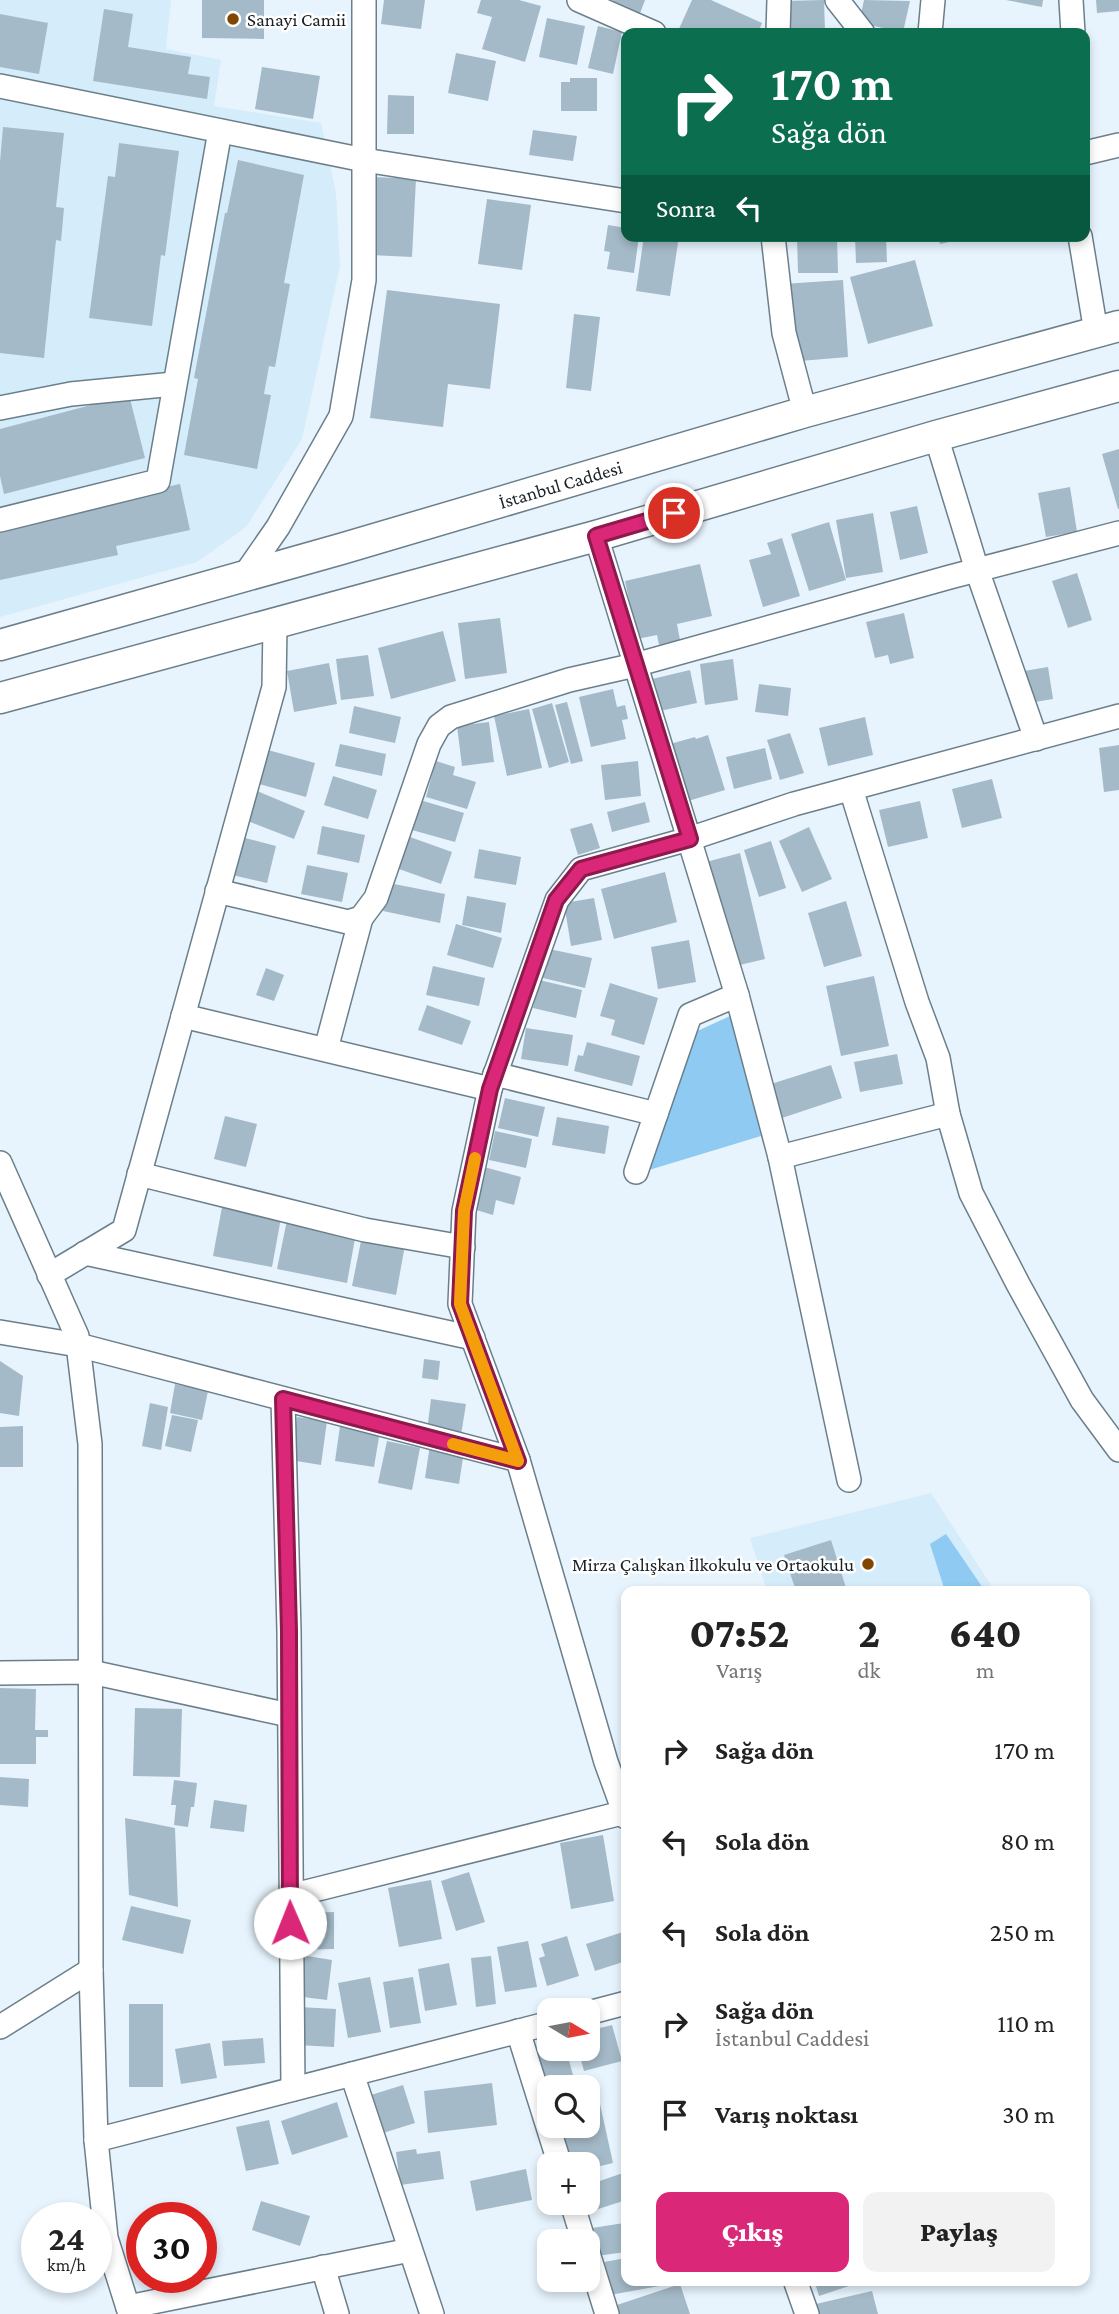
<!DOCTYPE html>
<html lang="tr">
<meta charset="utf-8">
<style>
:root{--surface:#fff;--page:#f2f2f2;--text:#222;--muted:#767676;--accent:#db2777}
body{margin:0;font-family:"Crimson Pro",serif;background:var(--page);color:var(--text);height:100vh;display:flex;flex-direction:column;font-size:26px;white-space:nowrap}
*{box-sizing:border-box;margin:0}
p{font-size:23px;color:var(--muted)}
.icon{flex:none;width:38px;height:38px;fill:none;stroke:currentColor;stroke-width:2;stroke-linecap:round;stroke-linejoin:round}
.map{position:relative;flex:1;overflow:hidden}
.sheet{position:absolute;left:621px;top:1586px;width:469px;height:700px;display:flex;flex-direction:column;background:var(--surface);border-radius:14px;box-shadow:0 4px 10px #0003}
.sheet>*{flex:none}
.guide{position:absolute;left:621px;top:28px;width:469px;height:214px;border-radius:14px;box-shadow:0 4px 10px #0003;background:#0b6e4f;color:#fff;overflow:hidden}
.needle{width:46px;rotate:100deg}
.tools{position:absolute;left:537px;top:1998px;display:grid;gap:14px}
.tools a{display:grid;place-items:center;width:63px;height:63px;border-radius:14px;background:var(--surface);box-shadow:0 4px 10px #0003;font-size:35px}
.speed{position:absolute;left:21px;top:2202px;display:flex;gap:14px;font-size:35px;font-weight:700;text-align:center}
.speed>*{display:grid;place-content:center;width:91px;height:91px;border-radius:50%;background:var(--surface);box-shadow:0 4px 10px #0003;line-height:1}
.speed small{font-size:18px;font-weight:400}
.speed .limit{border:10px solid #d22;background:#fff;color:#111}
.pin{position:absolute;display:grid;place-items:center;width:60px;height:60px;color:#fff;margin:-30px;border:4px solid #fff;border-radius:50%;box-shadow:0 2px 7px #0007}
.me{position:absolute;width:77px;margin:-38px;rotate:359deg;stroke-linejoin:round;filter:drop-shadow(0 0 5px #0008)}
.turn{display:flex;align-items:center;gap:24px;height:147px;padding:0 35px;font-size:32px}
.turn .icon{width:91px;height:91px;stroke-width:2.5}
.turn b{display:block;font-size:49px;line-height:60px}
.then{display:flex;align-items:center;height:66px;padding:0 35px;background:#0003;gap:14px;font-size:26px}
.eta{display:flex;justify-content:space-evenly;align-items:center;height:119px;text-align:center}
.eta b{font-size:42px;font-weight:800;line-height:49px}
.primary-button{display:flex;gap:14px;margin-top:auto;padding:14px 35px}
.primary-button a{flex:1;height:80px;border-radius:14px;background:var(--accent);color:#fff;font-size:28px;font-weight:800;line-height:80px;text-align:center}
.primary-button a+a{background:var(--page);color:var(--text)}
ul{padding:0;list-style:none}
li{display:flex;align-items:center;gap:21px;height:91px;padding:0 35px}
li div{flex:1}
li b{display:block;font-size:26px}
li em{font-style:normal}
.map>svg:first-child{display:block}
.built{fill:#d5ecfb}
.green{fill:#8ecaf1}
.building{fill:#a5bac8}
.lines{fill:none;stroke-linecap:round;stroke-linejoin:round}
.minor-casing{stroke:#6b7f8b;stroke-width:26}
.major-casing{stroke:#6b7f8b;stroke-width:33}
.minor{stroke:#fff;stroke-width:23}
.major{stroke:#fff;stroke-width:30}
.route-casing{stroke:#8e194d;stroke-width:18}
.route{stroke:#db2777;stroke-width:12}
.slow{stroke:#f59e0b;stroke-width:12}
.poi-dot{fill:#834601;stroke:#fff;stroke-width:2.5}
.labels{text-anchor:middle;stroke-width:5;stroke-linejoin:round;paint-order:stroke}
.poi-label{font-size:19px;fill:#192126;stroke:#fff;text-anchor:start}
.street-label{font-size:19px;fill:#192126;stroke:#fff}
</style>
<div class="map">
<svg width="1119" height="2314" viewBox="0 0 1119 2314">
<rect width="100%" height="100%" fill="#e7f4fd"/>
<g class="built">
<polygon points="0,0 171,0 166,49 221,60 214,106 321,123 336,193 340,266 302,439 246,527 197,562 0,617"/>
<polygon points="931,1493 995,1591 767,1591 750,1538"/>
</g>
<g class="green">
<polygon points="730,1016 761,1136 649,1170 693,1033"/>
<polygon points="946,1534 985,1591 945,1591 930,1544"/>
</g>
<g class="building">
<polygon points="202,0 264,0 264,39 202,38"/>
<polygon points="384,0 425,0 421,29 381,24"/>
<polygon points="481,0 519,0 541,6 525,62 482,49 492,17 477,13"/>
<polygon points="613,0 645,0 639,16 611,4"/>
<polygon points="692,0 711,0 762,23 758,33 684,33 678,31"/>
<polygon points="824,0 825,32 783,33 782,1"/>
<polygon points="864,0 910,1 903,32 859,23"/>
<polygon points="1006,0 1043,0 1042,7"/>
<polygon points="1096,0 1119,0 1119,11 1097,13"/>
<polygon points="104,9 133,14 128,47 191,57 188,74 210,77 207,99 93,81"/>
<polygon points="0,14 48,23 39,74 0,67"/>
<polygon points="547,18 585,26 577,65 539,57"/>
<polygon points="598,26 622,32 613,74 588,68"/>
<polygon points="456,53 496,61 488,101 448,93"/>
<polygon points="262,67 320,76 313,119 255,109"/>
<polygon points="570,78 597,78 597,111 561,111 561,82 570,82"/>
<polygon points="388,95 414,96 414,134 387,134"/>
<polygon points="3,127 64,133 56,207 64,208 61,241 56,240 44,358 0,353 0,162"/>
<polygon points="533,130 577,136 573,161 529,155"/>
<polygon points="119,143 179,151 165,256 161,255 152,326 89,318 108,176 115,177"/>
<polygon points="238,160 304,175 284,283 290,284 275,367 269,366 264,394 271,395 257,469 184,455 198,379 194,378 225,213 227,213"/>
<polygon points="374,177 416,179 412,257 371,255"/>
<polygon points="487,199 531,205 522,270 478,264"/>
<polygon points="608,225 626,228 626,236 639,236 634,273 607,269 610,252 604,251"/>
<polygon points="644,236 679,236 670,296 636,291"/>
<polygon points="837,236 838,273 798,273 797,237"/>
<polygon points="855,236 886,236 887,262 856,263"/>
<polygon points="938,236 966,236 967,238 940,244"/>
<polygon points="915,260 933,326 868,344 850,277"/>
<polygon points="843,280 848,357 788,362 783,284"/>
<polygon points="387,290 500,304 490,389 448,384 443,427 370,418"/>
<polygon points="574,314 600,317 591,391 566,388"/>
<polygon points="129,395 145,458 4,494 0,476 0,429"/>
<polygon points="1119,449 1119,509 1118,509 1102,454"/>
<polygon points="180,484 190,530 116,546 118,555 0,580 0,524"/>
<polygon points="1070,487 1077,532 1046,537 1038,493"/>
<polygon points="917,506 928,553 900,560 890,512"/>
<polygon points="873,513 883,572 846,578 836,520"/>
<polygon points="829,522 846,580 809,591 791,534"/>
<polygon points="782,538 800,596 763,607 749,560 771,554 767,543"/>
<polygon points="700,564 712,616 677,624 680,640 659,645 657,635 637,639 625,581"/>
<polygon points="1077,573 1092,620 1068,628 1052,581"/>
<polygon points="904,613 914,658 890,664 888,655 875,658 866,622"/>
<polygon points="500,618 507,673 465,679 458,623"/>
<polygon points="443,631 456,681 391,699 378,648"/>
<polygon points="368,655 374,696 341,700 336,659"/>
<polygon points="733,659 738,700 705,705 700,664"/>
<polygon points="329,663 337,704 294,712 287,671"/>
<polygon points="1048,667 1053,699 1029,703 1024,671"/>
<polygon points="690,670 697,703 655,712 648,680"/>
<polygon points="759,684 791,688 788,716 755,712"/>
<polygon points="613,689 617,707 625,705 628,719 622,720 626,739 591,747 579,697"/>
<polygon points="567,702 583,761 571,764 555,705"/>
<polygon points="552,703 569,762 549,768 532,709"/>
<polygon points="354,706 401,717 395,743 349,733"/>
<polygon points="529,709 542,768 507,776 494,716"/>
<polygon points="865,717 873,755 828,766 819,728"/>
<polygon points="489,722 494,762 462,766 457,726"/>
<polygon points="790,733 804,773 780,780 767,740"/>
<polygon points="708,735 725,790 688,801 670,744 695,737 696,739"/>
<polygon points="340,744 386,754 382,776 335,766"/>
<polygon points="1119,745 1119,790 1104,792 1099,748"/>
<polygon points="765,748 772,779 734,789 726,757"/>
<polygon points="268,750 315,763 306,797 259,784"/>
<polygon points="436,761 455,767 453,775 476,782 467,809 426,797"/>
<polygon points="638,761 641,796 605,800 601,765"/>
<polygon points="333,776 377,790 368,819 324,805"/>
<polygon points="992,779 1002,818 962,828 952,789"/>
<polygon points="257,791 305,811 294,839 245,820"/>
<polygon points="420,800 464,813 455,842 412,830"/>
<polygon points="920,801 928,838 888,847 879,810"/>
<polygon points="645,802 650,822 612,832 607,812"/>
<polygon points="592,823 600,848 578,855 570,829"/>
<polygon points="322,826 365,835 359,863 317,854"/>
<polygon points="809,827 832,879 802,892 779,841"/>
<polygon points="241,837 276,846 267,883 232,875"/>
<polygon points="410,837 452,852 441,884 399,869"/>
<polygon points="771,841 786,888 759,897 744,850"/>
<polygon points="479,849 521,857 516,885 474,878"/>
<polygon points="740,853 765,959 731,967 706,862"/>
<polygon points="307,865 348,873 342,902 301,894"/>
<polygon points="665,872 677,922 614,939 601,889"/>
<polygon points="389,883 445,894 440,923 383,911"/>
<polygon points="467,896 506,903 501,933 462,925"/>
<polygon points="594,898 602,940 571,946 564,903"/>
<polygon points="846,901 862,956 824,967 808,913"/>
<polygon points="456,924 502,938 493,968 447,955"/>
<polygon points="689,940 696,982 658,989 651,947"/>
<polygon points="549,949 592,958 585,988 543,978"/>
<polygon points="433,966 485,978 479,1006 426,995"/>
<polygon points="266,968 284,975 274,1001 256,995"/>
<polygon points="874,976 889,1046 841,1056 826,986"/>
<polygon points="539,980 582,990 576,1018 533,1008"/>
<polygon points="610,983 658,998 644,1045 611,1035 615,1020 600,1016"/>
<polygon points="427,1005 471,1021 462,1045 418,1030"/>
<polygon points="526,1028 573,1035 568,1066 521,1059"/>
<polygon points="587,1042 640,1056 632,1086 574,1071 578,1055 583,1056"/>
<polygon points="897,1054 903,1084 860,1092 854,1062"/>
<polygon points="831,1065 842,1098 782,1118 771,1084"/>
<polygon points="505,1098 545,1107 538,1137 498,1128"/>
<polygon points="225,1116 257,1124 246,1167 214,1159"/>
<polygon points="557,1117 609,1126 605,1154 552,1145"/>
<polygon points="495,1131 532,1139 526,1168 489,1160"/>
<polygon points="484,1167 521,1177 514,1205 496,1200 493,1215 473,1209"/>
<polygon points="222,1207 281,1218 272,1267 213,1256"/>
<polygon points="287,1220 356,1233 347,1283 277,1269"/>
<polygon points="362,1236 405,1245 396,1295 352,1286"/>
<polygon points="424,1359 440,1361 438,1380 422,1378"/>
<polygon points="0,1361 23,1376 19,1416 0,1413"/>
<polygon points="175,1384 208,1391 202,1420 170,1413"/>
<polygon points="431,1399 466,1404 461,1435 427,1431"/>
<polygon points="150,1403 168,1407 161,1450 142,1446"/>
<polygon points="172,1415 198,1420 191,1452 165,1446"/>
<polygon points="297,1417 327,1421 321,1465 290,1460"/>
<polygon points="23,1426 23,1467 0,1467 0,1427"/>
<polygon points="340,1426 380,1431 374,1467 335,1461"/>
<polygon points="387,1441 420,1448 412,1490 378,1483"/>
<polygon points="430,1445 464,1451 459,1484 425,1478"/>
<polygon points="831,1540 847,1591 796,1591 784,1555"/>
<polygon points="0,1688 36,1689 35,1730 48,1730 48,1737 36,1737 36,1764 0,1764"/>
<polygon points="135,1708 182,1709 180,1777 133,1776"/>
<polygon points="0,1777 29,1779 28,1807 0,1805"/>
<polygon points="174,1780 197,1783 194,1807 191,1807 188,1827 174,1825 176,1805 171,1805"/>
<polygon points="214,1800 247,1805 244,1832 210,1828"/>
<polygon points="125,1818 175,1828 178,1907 129,1895"/>
<polygon points="603,1835 614,1901 571,1909 560,1843"/>
<polygon points="469,1872 485,1922 456,1931 441,1881"/>
<polygon points="431,1880 442,1939 399,1947 388,1888"/>
<polygon points="131,1906 191,1920 183,1954 122,1940"/>
<polygon points="334,1912 334,1949 296,1950 296,1913"/>
<polygon points="626,1931 626,1961 595,1971 586,1944"/>
<polygon points="567,1936 579,1976 547,1986 539,1958 545,1956 541,1944"/>
<polygon points="528,1941 537,1987 505,1992 497,1947"/>
<polygon points="301,1955 332,1960 327,2000 295,1996"/>
<polygon points="491,1956 496,2004 476,2007 471,1958"/>
<polygon points="449,1963 457,2005 425,2011 418,1969"/>
<polygon points="370,1977 381,2032 348,2038 338,1983"/>
<polygon points="413,1977 421,2023 390,2028 383,1982"/>
<rect x="129" y="2004" width="34" height="83"/>
<polygon points="299,2007 336,2009 334,2047 297,2045"/>
<polygon points="612,2025 622,2061 584,2071 578,2049 588,2049 588,2031"/>
<polygon points="263,2038 265,2063 224,2066 222,2041"/>
<polygon points="210,2043 217,2078 181,2084 175,2049"/>
<polygon points="550,2045 550,2049 566,2049 574,2079 544,2086 534,2049"/>
<polygon points="492,2083 497,2125 428,2133 424,2091"/>
<polygon points="403,2085 415,2123 383,2133 371,2095"/>
<polygon points="337,2102 348,2137 292,2155 281,2121"/>
<polygon points="600,2104 613,2163 588,2169 588,2165 567,2165 559,2126 588,2126 588,2107"/>
<polygon points="269,2120 279,2164 246,2171 236,2127"/>
<polygon points="416,2149 417,2154 440,2151 444,2179 400,2185 396,2152"/>
<polygon points="526,2169 532,2200 476,2211 470,2181"/>
<polygon points="626,2172 626,2200 583,2214 579,2203 588,2203 588,2185"/>
<polygon points="261,2201 310,2216 300,2246 252,2230"/>
<polygon points="624,2223 626,2252 596,2256 592,2228"/>
<polygon points="626,2258 626,2280 676,2280 676,2283 610,2295 604,2262"/>
<polygon points="814,2280 864,2280 864,2281 819,2296"/>
<polygon points="680,2284 690,2314 620,2314 617,2305"/>
<polygon points="872,2291 878,2314 818,2314 816,2304"/>
</g>
<g class="lines">
<g class="minor-casing">
<g id="minor">
<polyline points="579,0 654,33"/>
<polyline points="837,0 863,33"/>
<polyline points="1071,0 1073,33"/>
<polyline points="778,33 779,0"/>
<polyline points="930,33 933,0"/>
<polyline points="0,86 364,160 626,201"/>
<polyline points="1085,153 1119,145"/>
<polyline points="773,236 784,333 805,412"/>
<polyline points="1080,236 1096,332"/>
<polyline points="0,408 71,394 174,384"/>
<polyline points="936,436 977,570 1036,739"/>
<polyline points="0,520 158,481 220,131"/>
<polyline points="596,536 737,995 780,1157 849,1480"/>
<polyline points="244,576 278,527 341,416 364,280 364,0"/>
<polyline points="851,789 917,1002 938,1058 948,1114 971,1193 1018,1284 1082,1400 1119,1450"/>
<polyline points="217,891 348,922 361,918 376,898 429,744 439,726 451,717 569,680 635,665 950,577 1119,533"/>
<polyline points="183,1016 490,1089"/>
<polyline points="326,1049 361,918"/>
<polyline points="495,1074 656,1114"/>
<polyline points="780,1157 948,1114"/>
<polyline points="0,1163 77,1336 90,1444 91,1970 96,2140 106,2238 130,2314"/>
<polyline points="636,1172 690,1015 737,995"/>
<polyline points="139,1174 365,1230 463,1247"/>
<polyline points="85,1253 473,1338"/>
<polyline points="49,1275 124,1230 274,687 275,624"/>
<polyline points="0,1332 78,1345 518,1460"/>
<polyline points="283,1399 289,1631 293,2089"/>
<polyline points="0,1673 91,1672 289,1715"/>
<polyline points="626,1817 606,1762 518,1460 460,1304 464,1211 490,1089 557,900 581,869 689,839 794,804 1119,716"/>
<polyline points="290,1896 626,1812"/>
<polyline points="588,2013 626,2003"/>
<polyline points="0,2027 91,1970"/>
<polyline points="518,2031 560,2165"/>
<polyline points="352,2074 432,2314"/>
<polyline points="96,2140 550,2023"/>
<polyline points="572,2203 584,2242"/>
<polyline points="588,2253 607,2314"/>
<polyline points="323,2267 337,2314"/>
<polyline points="795,2280 807,2314"/>
<polyline points="128,2307 410,2250"/>
</g>
</g>
<g class="major-casing">
<g id="major">
<path id="s1" d="M0,645L341,549L805,412L1119,326"/>
<polyline points="0,698 596,536 936,436 1119,386"/>
</g>
</g>
<use href="#minor" class="minor"/>
<use href="#major" class="major"/>
</g>
<g class="lines">
<g class="route-casing">
<polyline id="route" points="290,1923 289,1631 283,1399 518,1461 460,1304 464,1211 490,1089 556,900 581,869 690,839 596,536 674,513"/>
</g>
<use href="#route" class="route"/>
<polyline class="slow" points="453,1444 518,1461 460,1304 464,1211 475,1158"/>
</g>
<g class="poi-dot">
<circle cx="233" cy="19" r="7"/>
<circle cx="868" cy="1564" r="7"/>
</g>
<g class="labels">
<g class="poi-label">
<text x="247" y="26">Sanayi Camii</text>
<text x="854" y="1571" text-anchor="end">Mirza Çalışkan İlkokulu ve Ortaokulu</text>
</g>
<g class="street-label">
<text dy="7" stroke="none"><textPath href="#s1" startOffset="583">İstanbul Caddesi</textPath></text>
</g>
</g>
</svg>
<div class="tools">
<a><svg class="needle" viewBox="-14 -14 28 28"><path d="M0-13l5 13h-10z" fill="#e53935"/><path d="M0 13l5-13h-10z" fill="#767676"/></svg></a>
<a><svg class="icon" aria-label="search" viewBox="0 0 24 24"><circle cx="10" cy="10" r="6"/><path d="M15 15l6 6"/></svg></a>
<a>+</a>
<a>−</a>
</div>
<div class="speed"><div>24<small>km/h</small></div><div class="limit">30</div></div>
<div class="pin" style="left:674px;top:513px;background:#d93025"><svg class="icon" aria-label="arrive" viewBox="0 0 24 24"><path d="M6 21V4h12l-3 4 3 4H6"/></svg></div>
<svg class="me" style="left:290px;top:1923px" viewBox="-20 -20 40 40"><circle r="19" fill="#fff"/><path d="M0-13L10 11 0 6-10 11z" fill="#db2777"/></svg>
<div class="guide">
<div class="turn"><svg class="icon" aria-label="right" viewBox="0 0 24 24"><path d="M7 20v-9h11M14 6l5 5-5 5"/></svg><div><b>170 m</b>Sağa dön</div></div>
<div class="then">Sonra<svg class="icon" aria-label="left" viewBox="0 0 24 24"><path d="M17 20v-9H6M10 6l-5 5 5 5"/></svg></div>
</div>
<section class="sheet">
<div class="eta">
<div><b>07:52</b><p>Varış</p></div>
<div><b>2</b><p>dk</p></div>
<div><b>640</b><p>m</p></div>
</div>
<ul>
<li><svg class="icon" aria-label="right" viewBox="0 0 24 24"><path d="M7 20v-9h11M14 6l5 5-5 5"/></svg><div><b>Sağa dön</b></div><em>170 m</em></li>
<li><svg class="icon" aria-label="left" viewBox="0 0 24 24"><path d="M17 20v-9H6M10 6l-5 5 5 5"/></svg><div><b>Sola dön</b></div><em>80 m</em></li>
<li><svg class="icon" aria-label="left" viewBox="0 0 24 24"><path d="M17 20v-9H6M10 6l-5 5 5 5"/></svg><div><b>Sola dön</b></div><em>250 m</em></li>
<li><svg class="icon" aria-label="right" viewBox="0 0 24 24"><path d="M7 20v-9h11M14 6l5 5-5 5"/></svg><div><b>Sağa dön</b><p>İstanbul Caddesi</p></div><em>110 m</em></li>
<li><svg class="icon" aria-label="arrive" viewBox="0 0 24 24"><path d="M6 21V4h12l-3 4 3 4H6"/></svg><div><b>Varış noktası</b></div><em>30 m</em></li>
</ul>
<div class="primary-button"><a>Çıkış</a><a>Paylaş</a></div>
</section>
</div>
